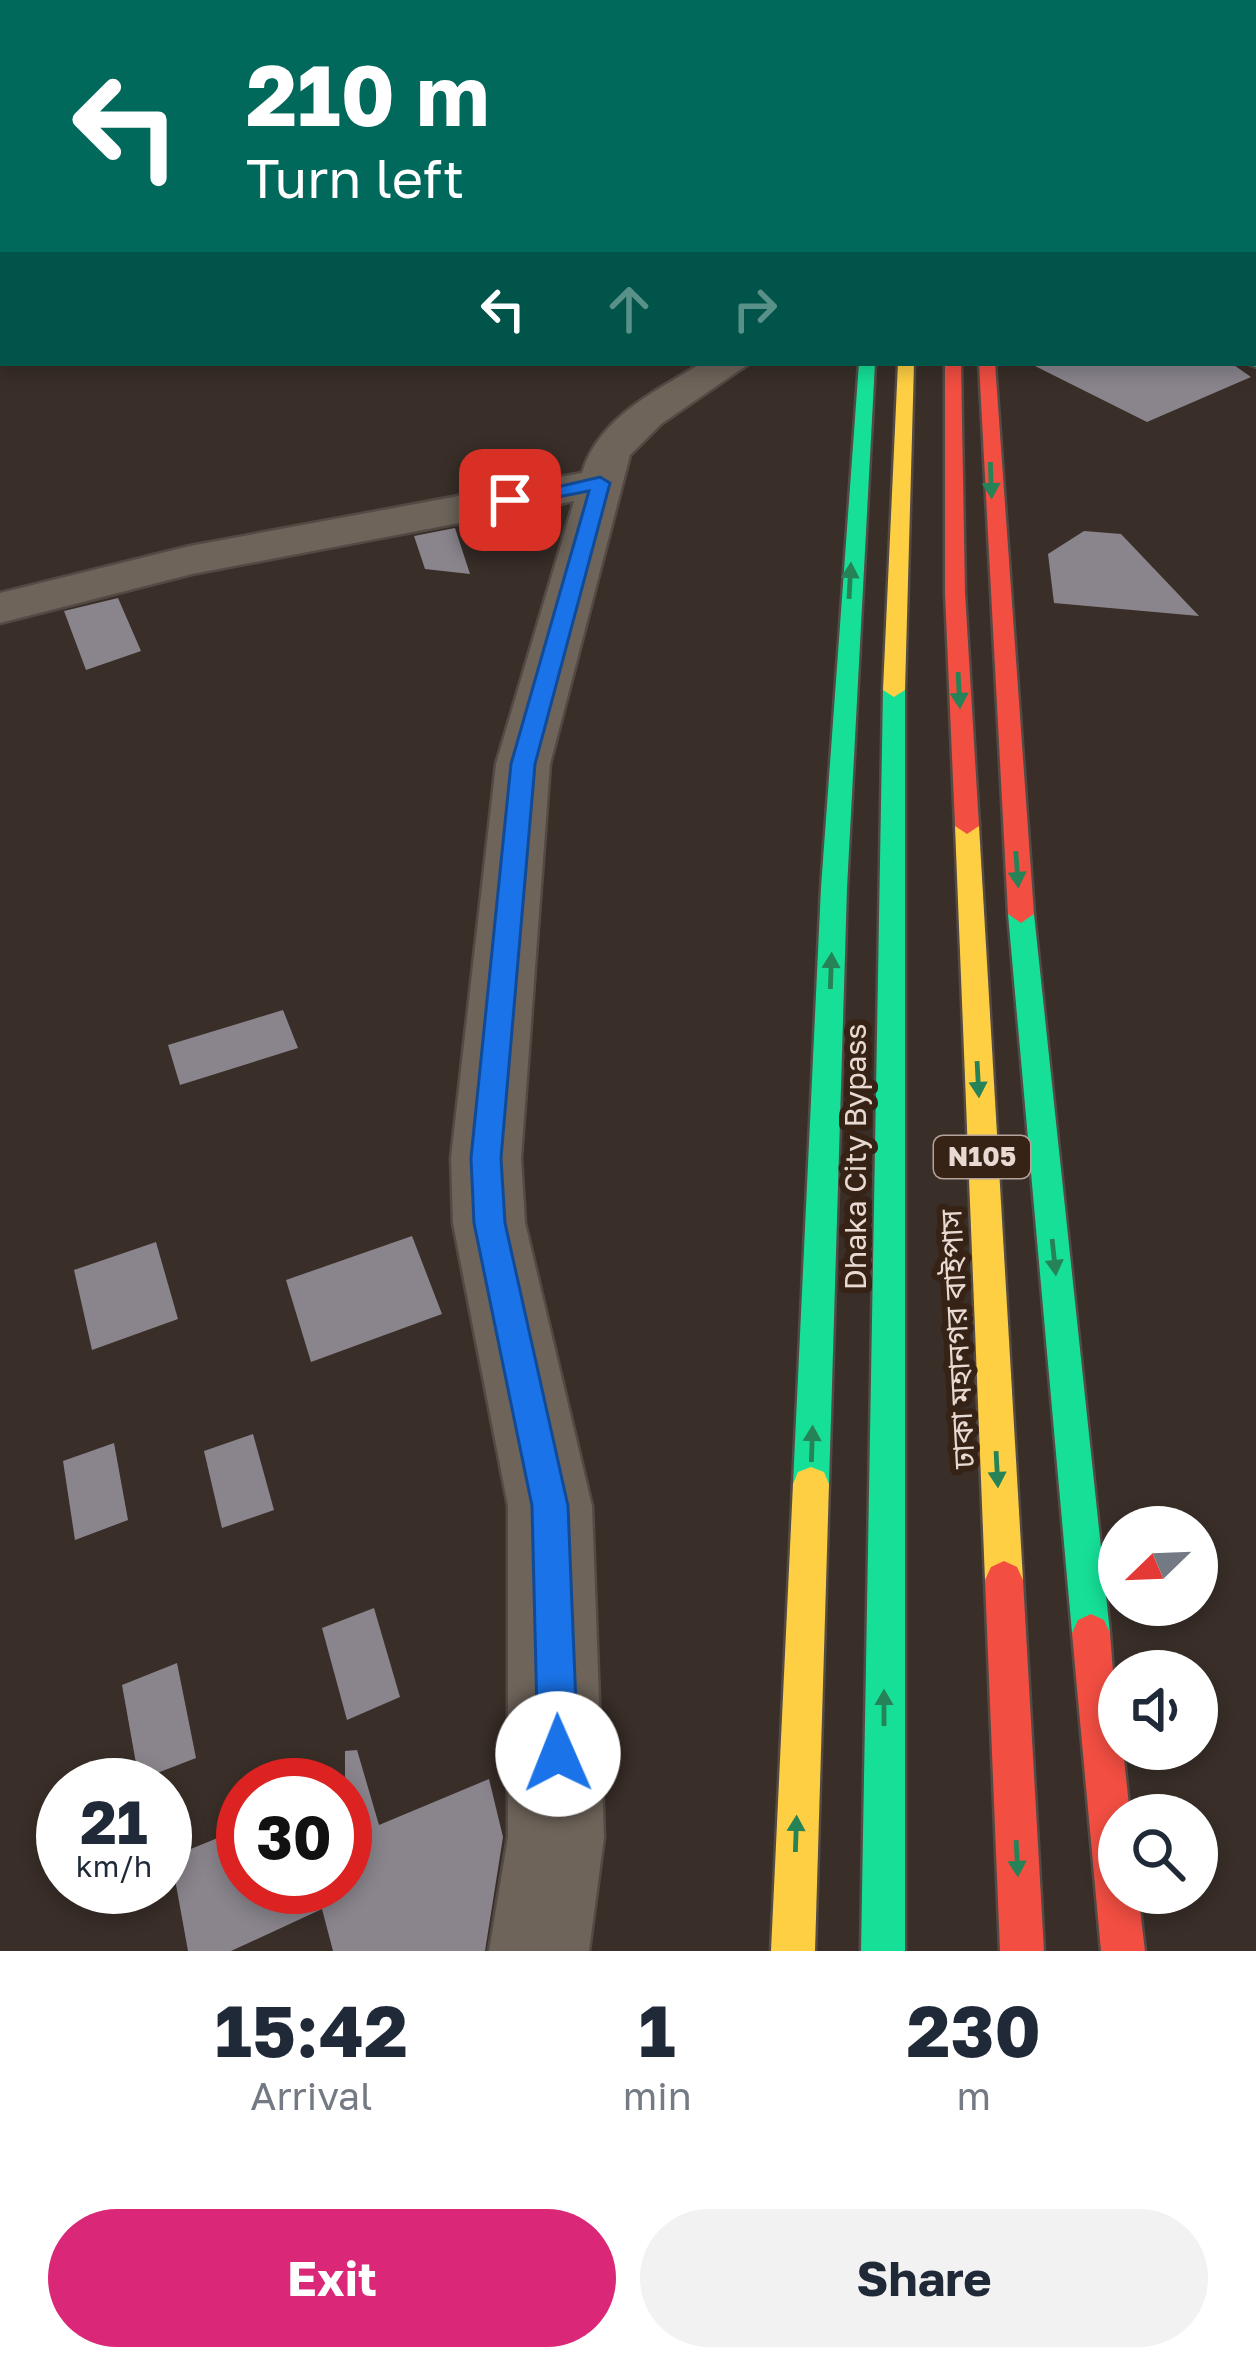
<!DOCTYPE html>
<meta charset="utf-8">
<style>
:root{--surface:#fff;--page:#f2f2f3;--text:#1f2937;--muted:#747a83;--accent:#db2777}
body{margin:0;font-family:"Golos Text","Noto Sans Bengali",sans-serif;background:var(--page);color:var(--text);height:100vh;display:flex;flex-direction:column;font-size:45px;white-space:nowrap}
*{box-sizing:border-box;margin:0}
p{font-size:39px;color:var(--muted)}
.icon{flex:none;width:66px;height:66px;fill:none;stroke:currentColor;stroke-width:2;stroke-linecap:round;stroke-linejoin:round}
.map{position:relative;height:1951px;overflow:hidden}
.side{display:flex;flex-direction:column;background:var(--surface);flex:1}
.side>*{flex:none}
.banner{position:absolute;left:0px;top:0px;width:1257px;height:366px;box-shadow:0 6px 18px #0003;background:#00695c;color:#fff;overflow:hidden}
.needle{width:78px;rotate:247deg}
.controls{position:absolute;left:1098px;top:1506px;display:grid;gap:24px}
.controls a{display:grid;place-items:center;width:120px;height:120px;border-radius:50%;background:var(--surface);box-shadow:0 6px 18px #0003;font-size:60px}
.speed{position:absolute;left:36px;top:1758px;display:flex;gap:24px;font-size:60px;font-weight:700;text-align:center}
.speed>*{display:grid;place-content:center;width:156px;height:156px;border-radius:50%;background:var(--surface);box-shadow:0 6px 18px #0003;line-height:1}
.speed small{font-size:30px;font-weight:400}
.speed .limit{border:18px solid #d22;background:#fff;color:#111}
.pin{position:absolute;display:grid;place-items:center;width:102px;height:102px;color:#fff;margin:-51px;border-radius:24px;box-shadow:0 6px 18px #0006}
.me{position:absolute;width:132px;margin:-66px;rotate:359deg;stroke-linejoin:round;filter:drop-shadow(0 0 9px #0008)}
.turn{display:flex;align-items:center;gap:42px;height:252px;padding:0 48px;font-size:54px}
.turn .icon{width:156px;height:156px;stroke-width:2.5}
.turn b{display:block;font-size:84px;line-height:102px}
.lanes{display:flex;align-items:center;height:114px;padding:0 48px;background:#0003;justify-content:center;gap:60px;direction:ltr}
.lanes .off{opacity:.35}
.eta{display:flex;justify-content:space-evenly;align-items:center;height:204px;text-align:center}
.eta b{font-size:72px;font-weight:700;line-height:84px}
.action{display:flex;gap:24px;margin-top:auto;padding:24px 48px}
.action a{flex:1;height:138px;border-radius:72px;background:var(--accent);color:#fff;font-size:48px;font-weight:700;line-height:138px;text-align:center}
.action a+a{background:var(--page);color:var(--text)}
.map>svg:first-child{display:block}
.building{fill:#8a858d}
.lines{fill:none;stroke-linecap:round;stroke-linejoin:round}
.street-casing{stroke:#534a45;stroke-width:5}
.fast-casing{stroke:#534a45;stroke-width:5}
.slow-casing{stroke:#534a45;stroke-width:5}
.jam-casing{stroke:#534a45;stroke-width:5}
.street{fill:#6e645a;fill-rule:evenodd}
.fast{fill:#16e098;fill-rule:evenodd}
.slow{fill:#ffcf43;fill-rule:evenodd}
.jam{fill:#f24e42;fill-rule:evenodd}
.oneway{fill:#268257}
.route{fill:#1a73e8;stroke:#114b97;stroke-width:3}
.labels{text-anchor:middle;stroke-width:12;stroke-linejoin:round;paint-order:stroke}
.shield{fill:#362316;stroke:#b3a39a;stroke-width:3}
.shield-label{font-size:27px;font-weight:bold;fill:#e8dad2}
.street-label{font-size:30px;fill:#e8dad2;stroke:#362316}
</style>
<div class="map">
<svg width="1256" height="1951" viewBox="0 0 1256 1951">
<rect width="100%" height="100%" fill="#392e28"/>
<g class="building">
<polygon points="1029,363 1231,363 1251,377 1147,422"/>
<polygon points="455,528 470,574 425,569 414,536"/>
<polygon points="1084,531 1121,534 1199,616 1054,603 1048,554"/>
<polygon points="118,598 141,651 86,670 64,611"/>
<polygon points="283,1010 298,1048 180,1085 168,1045"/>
<polygon points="412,1236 442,1314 311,1362 286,1280"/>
<polygon points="156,1242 178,1319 92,1350 74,1270"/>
<polygon points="253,1434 274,1510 222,1528 204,1451"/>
<polygon points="114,1443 128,1520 75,1540 63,1461"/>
<polygon points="374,1608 400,1697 347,1720 322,1628"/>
<polygon points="177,1663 196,1758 139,1780 122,1685"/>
<polygon points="357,1750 379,1825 489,1779 503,1837 485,1951 333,1951 322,1909 231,1951 188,1951 171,1857 230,1833 241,1887 345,1887 345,1751"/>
</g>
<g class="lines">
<g class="street-casing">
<g id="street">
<rect x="0" y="281" width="3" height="22"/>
<path d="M702,363H750L661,424L630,455L550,764L521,1158L525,1223L592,1506L604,1837L589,1951H489L508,1837V1506L453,1223L451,1158L496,764L574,501L192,574L0,623V593L190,546L582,473C599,417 656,391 702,363Z"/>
</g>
</g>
<g class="fast-casing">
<g id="fast">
<polygon points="1254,356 1256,356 1256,367 1247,363 1254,363"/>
<polygon points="859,363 875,363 847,888 829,1484 824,1496 811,1501 798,1496 793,1484 821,888"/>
<polygon points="894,683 905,690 905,1951 861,1951 883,690"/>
<polygon points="1021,905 1034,914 1110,1633 1104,1646 1091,1652 1078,1646 1072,1633 1008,914"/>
</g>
</g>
<g class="slow-casing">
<g id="slow">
<polygon points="898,363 914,363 905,690 894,697 883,690"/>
<polygon points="967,818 979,826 1023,1580 1017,1593 1004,1599 991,1593 985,1580 955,826"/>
<polygon points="811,1467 824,1472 829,1484 815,1951 771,1951 793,1484 798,1472"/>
</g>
</g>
<g class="jam-casing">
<g id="jam">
<polygon points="945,363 961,363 965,593 979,826 967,834 955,826 945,593"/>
<polygon points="979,363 995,363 1034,914 1021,923 1008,914"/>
<polygon points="1004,1561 1017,1567 1023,1580 1044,1951 1000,1951 985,1580 991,1567"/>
<polygon points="1091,1614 1104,1620 1110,1633 1119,1749 1123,1749 1130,1815 1119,1815 1119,1893 1138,1893 1145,1951 1101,1951 1072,1633 1078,1620"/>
</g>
</g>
<use href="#street" class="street"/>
<use href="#fast" class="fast"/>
<use href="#slow" class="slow"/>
<use href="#jam" class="jam"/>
</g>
<defs><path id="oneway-solid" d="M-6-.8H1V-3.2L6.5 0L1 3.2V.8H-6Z" transform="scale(3)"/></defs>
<g class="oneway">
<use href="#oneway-solid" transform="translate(991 480) rotate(88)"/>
<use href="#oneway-solid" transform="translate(850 581) rotate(-87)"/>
<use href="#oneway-solid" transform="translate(959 690) rotate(87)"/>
<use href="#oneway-solid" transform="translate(1017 869) rotate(86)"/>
<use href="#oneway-solid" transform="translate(831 971) rotate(-88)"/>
<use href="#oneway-solid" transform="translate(978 1079) rotate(87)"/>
<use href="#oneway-solid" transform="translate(1054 1257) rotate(84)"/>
<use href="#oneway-solid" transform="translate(812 1444) rotate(-88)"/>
<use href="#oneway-solid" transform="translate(997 1469) rotate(87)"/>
<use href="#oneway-solid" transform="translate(884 1708) rotate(-90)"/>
<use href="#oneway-solid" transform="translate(796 1834) rotate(-88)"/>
<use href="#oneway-solid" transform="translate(1017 1858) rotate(87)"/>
</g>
<polygon class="route" points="600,477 610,483 535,764 501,1158 505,1223 568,1506 578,1754 572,1768 558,1774 543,1768 538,1754 532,1506 474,1223 471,1158 511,764 589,491 510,506 501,500"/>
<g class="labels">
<rect class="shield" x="934" y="1136" width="96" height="42" rx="9"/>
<g class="shield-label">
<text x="982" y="1166">N105</text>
</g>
<g class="street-label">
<text transform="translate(856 1157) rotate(-90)" y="10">Dhaka City Bypass</text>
<text transform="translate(958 1339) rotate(-93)" y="10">ঢাকা মহানগর বাইপাস</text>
</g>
</g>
</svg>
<div class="controls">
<a><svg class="needle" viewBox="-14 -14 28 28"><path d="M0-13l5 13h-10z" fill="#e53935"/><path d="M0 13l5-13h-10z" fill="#747a83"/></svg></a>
<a><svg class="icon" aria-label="sound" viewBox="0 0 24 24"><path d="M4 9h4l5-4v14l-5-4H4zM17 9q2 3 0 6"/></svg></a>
<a><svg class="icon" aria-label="search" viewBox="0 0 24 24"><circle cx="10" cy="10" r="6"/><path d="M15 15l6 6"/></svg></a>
</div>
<div class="speed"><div>21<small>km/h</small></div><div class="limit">30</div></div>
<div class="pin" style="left:510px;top:500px;background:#d93025"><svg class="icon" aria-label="arrive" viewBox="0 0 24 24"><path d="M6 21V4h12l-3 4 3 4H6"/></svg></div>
<svg class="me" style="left:558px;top:1754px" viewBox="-20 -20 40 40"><circle r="19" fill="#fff"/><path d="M0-13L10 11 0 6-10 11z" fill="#1a73e8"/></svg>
<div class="banner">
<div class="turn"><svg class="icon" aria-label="left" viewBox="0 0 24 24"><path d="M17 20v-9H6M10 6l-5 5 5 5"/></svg><div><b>210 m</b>Turn left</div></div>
<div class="lanes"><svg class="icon" aria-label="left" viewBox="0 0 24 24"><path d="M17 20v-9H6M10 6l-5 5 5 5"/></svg><svg class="icon off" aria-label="ahead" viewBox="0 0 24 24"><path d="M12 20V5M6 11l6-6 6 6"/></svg><svg class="icon off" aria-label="right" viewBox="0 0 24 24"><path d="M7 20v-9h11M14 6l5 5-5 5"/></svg></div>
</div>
</div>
<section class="side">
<div class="eta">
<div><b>15:42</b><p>Arrival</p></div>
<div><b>1</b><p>min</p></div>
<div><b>230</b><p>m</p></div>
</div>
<div class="action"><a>Exit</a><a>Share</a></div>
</section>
